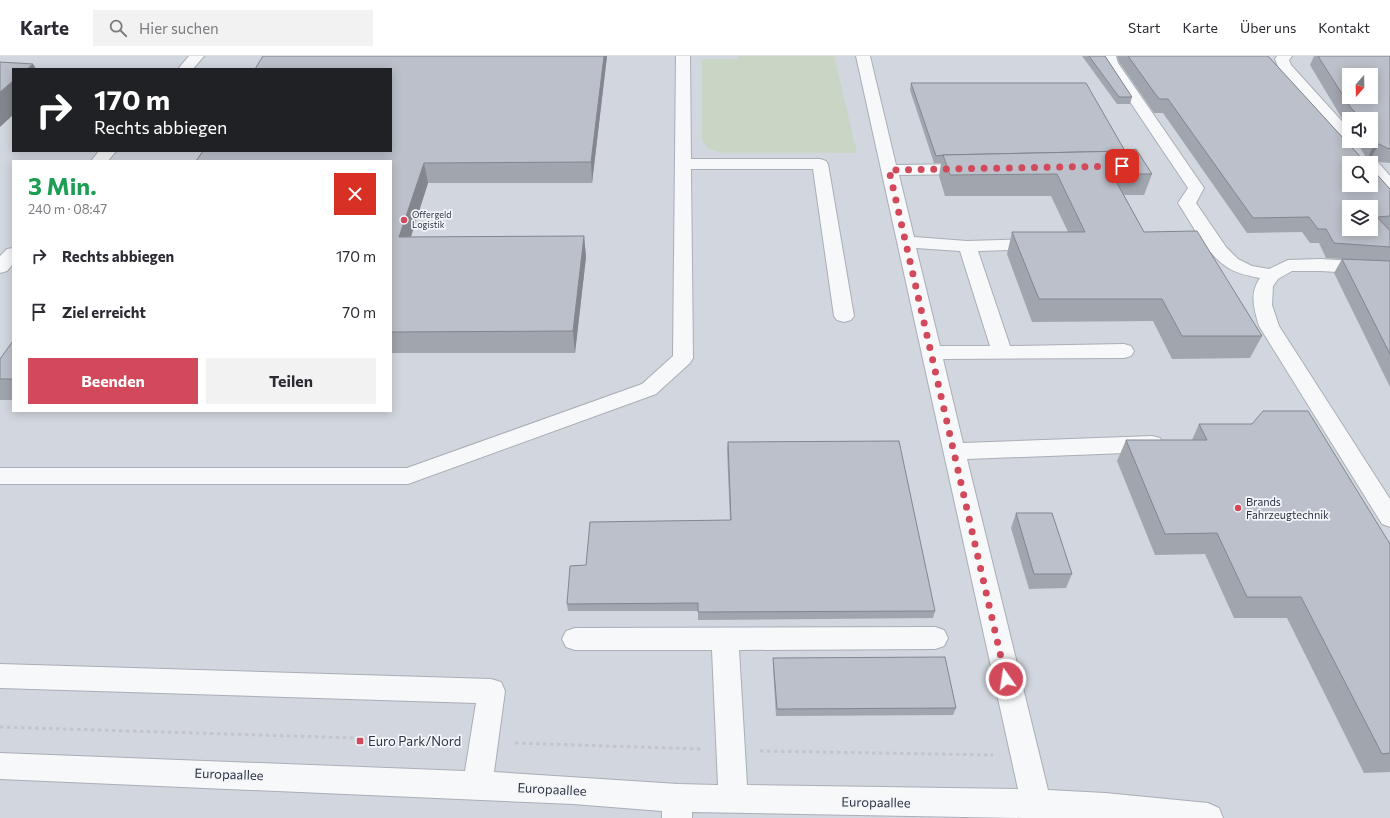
<!DOCTYPE html>
<html lang="de">
<meta charset="utf-8">
<style>
:root{--surface:#fff;--page:#f2f2f3;--text:#2b2b33;--muted:#7c7c81;--line:#e1e1e2;--accent:#d1495b}
body{margin:0;font-family:Commissioner,sans-serif;background:var(--page);color:var(--text);height:100vh;display:flex;flex-direction:column;font-size:15px;white-space:nowrap}
*{box-sizing:border-box;margin:0}
p{font-size:13px;color:var(--muted)}
.icon{flex:none;width:22px;height:22px;fill:none;stroke:currentColor;stroke-width:2;stroke-linecap:round;stroke-linejoin:round}
.map{position:relative;flex:1;overflow:hidden}
.details{position:absolute;left:12px;top:104px;width:380px;height:252px;display:flex;flex-direction:column;background:var(--surface);border-radius:0px;box-shadow:0 2px 10px #0003}
.details>*{flex:none}
.hud{position:absolute;left:12px;top:12px;width:380px;height:84px;border-radius:0px;box-shadow:0 2px 10px #0003;background:#202124;color:#fff;overflow:hidden}
.needle{width:26px;rotate:200deg}
.controls{position:absolute;left:1342px;top:12px;display:grid;gap:8px}
.controls a{display:grid;place-items:center;width:36px;height:36px;border-radius:0px;background:var(--surface);box-shadow:0 2px 10px #0003;font-size:20px}
.pin{position:absolute;display:grid;place-items:center;width:34px;height:34px;color:#fff;margin:-17px;border-radius:8px;box-shadow:0 2px 6px #0006}
.me{position:absolute;width:44px;margin:-22px;rotate:347deg;stroke-linejoin:round;filter:drop-shadow(0 0 3px #0008)}
.turn{display:flex;align-items:center;gap:14px;height:84px;padding:0 16px;font-size:18px}
.turn .icon{width:52px;height:52px;stroke-width:2.5}
.turn b{display:block;font-size:28px;line-height:34px}
.round{display:grid;place-items:center;flex:none;width:42px;height:42px;border-radius:0px;background:var(--page)}
.summary{display:flex;align-items:center;justify-content:space-between;height:68px;padding:0 16px}
h1{font-size:24px;font-weight:700;line-height:30px;color:#1e9e55}
.primary-button{display:flex;gap:8px;margin-top:auto;padding:8px 16px}
.primary-button a{flex:1;height:46px;border-radius:0px;background:var(--accent);color:#fff;font-size:16px;font-weight:700;line-height:46px;text-align:center}
.primary-button a+a{background:var(--page);color:var(--text)}
ul{padding:0;list-style:none}
li{display:flex;align-items:center;gap:12px;height:56px;padding:0 16px}
li div{flex:1}
li b{display:block;font-size:15px}
li em{font-style:normal}
header{display:flex;align-items:center;gap:24px;box-sizing:border-box;height:56px;padding:0 20px;background:var(--surface);border-bottom:1px solid var(--line)}
header strong{font-size:19px}
nav{display:flex;gap:22px;margin-inline-start:auto;font-size:14px}
.search{width:280px;height:36px;background:var(--page);display:flex;align-items:center;gap:10px;box-sizing:border-box;padding:0 14px;border-radius:0px;color:var(--muted);font-size:15px}
.map>svg:first-child{display:block}
.built{fill:#d2d6de;fill-rule:evenodd}
.green{fill:#c9d6c5}
.lines{fill:none;stroke-linecap:round;stroke-linejoin:round}
.minor-casing{stroke:#a9aeb7;stroke-width:2}
.path{stroke:#c2c5cb;stroke-width:3;stroke-dasharray:3.5 3.5;stroke-linecap:butt}
.minor{fill:#f7f8fa;fill-rule:evenodd}
.wall{fill:#a1a5ae}
.shaded-wall{fill:#83868d}
.building{fill:#bbc0ca;stroke:#83868d;fill-rule:evenodd}
.route{stroke:#d1495b;stroke-width:7;stroke-dasharray:0 12.6}
.poi-dot{fill:#d1495b;stroke:#f4f6f9;stroke-width:1.5}
.labels{text-anchor:middle;stroke-width:3.5;stroke-linejoin:round;paint-order:stroke}
.far-poi-label{font-size:9px;fill:#2b3445;stroke:#f4f6f9;text-anchor:start}
.poi-label{font-size:11px;fill:#2b3445;stroke:#f4f6f9;text-anchor:start}
.near-poi-label{font-size:13px;fill:#2b3445;stroke:#f4f6f9;text-anchor:start}
.near-street-label{font-size:13px;fill:#2b3445;stroke:#f4f6f9}
</style>
<header>
<strong>Karte</strong>
<div class="search"><svg class="icon" aria-label="search" viewBox="0 0 24 24"><circle cx="10" cy="10" r="6"/><path d="M15 15l6 6"/></svg>Hier suchen</div>
<nav><a>Start</a><a>Karte</a><a>Über uns</a><a>Kontakt</a></nav>
</header>
<div class="map">
<svg width="1390" height="762" viewBox="0 0 1390 762">
<rect width="100%" height="100%" fill="#e4e7ec"/>
<path class="built" d="M0,0H1390V762H0ZM13,13H391V95H13ZM1349,19H1371V41H1349ZM1349,63H1371V85H1349ZM13,105H391V355H13ZM1349,107H1371V129H1349ZM1349,151H1371V173H1349Z"/>
<polygon class="green" points="738,0 834,0 857,97 723,97 708,93 702,84 702,3 737,3"/>
<g class="lines">
<g class="minor-casing">
<g id="minor">
<polygon points="189,0 204,0 193,13 178,13"/>
<polygon points="676,0 690,0 691,103 820,103 826,105 828,108 854,260 851,264 844,266 837,264 834,260 813,113 691,113 693,302 690,307 656,338 408,428 0,428 0,412 407,412 642,328 673,300"/>
<path d="M856,0H870L896,109L970,108L976,110L978,113L976,116L970,118L899,119L914,181L967,185L1039,183L1045,184L1048,188L1045,192L1039,193L978,195L1010,290L1124,288L1131,290L1134,295L1131,300L1124,302L943,303L963,387L1152,380L1160,382L1163,388L1160,394L1152,396L967,403L1048,734L1105,737L1208,747L1219,752L1223,762H1023L692,756V762H662V755L573,748L0,723V697L465,715L476,647L0,632V608L491,623L501,626L505,635L494,716L678,728L718,729L712,594H575L566,591L562,583L566,575L575,572L935,571L944,574L948,582L944,590L935,593L739,594L747,729L1018,733ZM916,192L960,195L990,290H940Z"/>
<path d="M1102,0H1116L1118,7L1204,132L1196,147L1226,191L1238,203L1252,210L1269,213L1288,204L1320,203L1390,207V219L1320,215H1292L1278,223L1273,230L1272,249L1279,270L1390,443V471L1382,468L1259,270C1254,253 1249,238 1260,222C1250,220 1239,218 1230,213C1208,201 1192,168 1178,147L1188,132L1104,7Z"/>
<polygon points="1277,0 1292,0 1289,4 1291,9 1349,73 1349,85 1355,85 1349,87 1343,85 1279,13 1275,3"/>
<polygon points="99,95 116,95 108,105 91,105"/>
<polygon points="1371,103 1377,105 1390,120 1390,135 1384,134 1371,118 1371,107 1364,107 1365,105"/>
<polygon points="13,192 13,208 7,215 0,217 0,200 7,193"/>
</g>
</g>
<g class="path">
<polyline points="0,671 454,685"/>
<polyline points="515,687 701,693"/>
<polyline points="760,695 993,699"/>
</g>
<use href="#minor" class="minor"/>
</g>
<g class="wall">
<polygon points="607,0 592,127 428,127 411,181 584,180 586,201 575,297 391,297 391,105"/>
<polygon points="1082,0 1105,0 1132,41 1130,48 1117,48"/>
<polygon points="1117,0 1268,0 1390,133 1390,175 1389,175 1390,175 1390,331 1334,217 1342,203 1326,202 1319,187 1310,187 1302,176 1247,177 1163,57 1154,57 1119,6"/>
<polygon points="1314,0 1390,0 1390,107 1380,106 1371,102 1367,103 1356,85 1371,85 1371,63 1349,63 1349,71 1344,66 1310,9"/>
<polygon points="911,27 1125,95 1152,118 1144,139 1124,139 1144,176 1262,280 1250,302 1172,303 1153,265 1032,266 1007,198 1012,176 1068,176 1051,140 945,140 939,120 941,107 934,107 910,34"/>
<polygon points="13,285 13,344 0,344 0,303"/>
<polygon points="1199,368 1390,488 1390,716 1364,717 1287,562 1234,562 1205,498 1155,499 1117,405 1126,384 1192,384"/>
<polygon points="728,386 935,555 933,562 698,564 698,555 568,555 567,548 586,509 730,464 727,394"/>
<polygon points="1016,457 1072,518 1066,532 1029,533 1011,472"/>
<polygon points="773,602 956,652 953,659 776,660 773,610"/>
</g>
<g class="shaded-wall">
<polygon points="604,0 607,0 592,127 591,106"/>
<polygon points="33,8 36,13 27,13"/>
<polygon points="13,25 13,59 0,71 0,36"/>
<polygon points="1379,88 1371,102 1367,103 1374,89"/>
<polygon points="424,107 428,127 404,202 399,181"/>
<polygon points="584,180 586,201 575,297 573,275"/>
</g>
<g class="building">
<polygon points="263,0 604,0 591,106 424,107 399,181 584,180 573,275 391,276 391,105 196,105 203,95 391,95 391,13 255,13"/>
<polygon points="1089,0 1105,0 1132,41 1119,41"/>
<path d="M1128,0H1268L1366,107H1349V129H1371V112L1390,133V160L1377,161L1390,175V191L1334,187L1326,173H1318L1309,161L1253,162L1168,43H1159ZM1349,151H1371V173H1349Z"/>
<path d="M1318,0H1390V93L1387,92L1379,88L1374,89L1371,84V63H1358L1357,58L1351,52ZM1349,19H1371V41H1349Z"/>
<polygon points="0,6 33,8 27,13 13,13 13,25 0,36"/>
<polygon points="911,27 1086,27 1125,95 943,99 936,100"/>
<polygon points="1136,93 1152,118 1112,118 1144,176 1197,175 1262,280 1182,280 1162,243 1039,243 1012,176 1085,176 1057,118 950,119 943,99 1129,95"/>
<polygon points="1342,203 1390,205 1390,298"/>
<polygon points="13,285 13,323 0,323 0,303"/>
<polygon points="1263,355 1308,355 1390,488 1390,697 1382,698 1301,541 1247,541 1217,477 1165,478 1126,384 1207,384 1199,368 1252,368"/>
<polygon points="899,385 935,555 698,556 698,547 567,548 570,510 586,509 590,466 731,464 728,386"/>
<polygon points="1016,457 1052,457 1072,518 1034,518"/>
<polygon points="945,601 956,652 777,653 773,602"/>
</g>
<g class="lines">
<polyline class="route" points="1006,623 889,114 1122,110"/>
</g>
<g class="poi-dot">
<circle cx="404" cy="164" r="4"/>
<circle cx="1238" cy="452" r="4"/>
<rect x="356" y="681" width="8" height="8" rx="2"/>
</g>
<g class="labels">
<g class="far-poi-label">
<text x="412" y="162">Offergeld<tspan x="412" dy="10">Logistik</tspan></text>
</g>
<g class="poi-label">
<text x="1246" y="450">Brands<tspan x="1246" dy="13">Fahrzeugtechnik</tspan></text>
</g>
<g class="near-poi-label">
<text x="368" y="690">Euro Park/Nord</text>
</g>
<g class="near-street-label">
<text transform="translate(229 718) rotate(2)" y="5">Europaallee</text>
<text transform="translate(552 733) rotate(3)" y="5">Europaallee</text>
<text transform="translate(876 746) rotate(1)" y="5">Europaallee</text>
</g>
</g>
</svg>
<div class="controls">
<a><svg class="needle" viewBox="-14 -14 28 28"><path d="M0-13l5 13h-10z" fill="#e53935"/><path d="M0 13l5-13h-10z" fill="#7c7c81"/></svg></a>
<a><svg class="icon" aria-label="sound" viewBox="0 0 24 24"><path d="M4 9h4l5-4v14l-5-4H4zM17 9q2 3 0 6"/></svg></a>
<a><svg class="icon" aria-label="search" viewBox="0 0 24 24"><circle cx="10" cy="10" r="6"/><path d="M15 15l6 6"/></svg></a>
<a><svg class="icon" aria-label="layers" viewBox="0 0 24 24"><path d="M12 4l9 5-9 5-9-5zM3 14l9 5 9-5"/></svg></a>
</div>
<div class="pin" style="left:1122px;top:110px;background:#d93025"><svg class="icon" aria-label="arrive" viewBox="0 0 24 24"><path d="M6 21V4h12l-3 4 3 4H6"/></svg></div>
<svg class="me" style="left:1006px;top:623px" viewBox="-20 -20 40 40"><circle r="17" fill="#d1495b" stroke="#fff" stroke-width="3"/><path d="M0-11L8 9 0 5-8 9z" fill="#fff"/></svg>
<div class="hud">
<div class="turn"><svg class="icon" aria-label="right" viewBox="0 0 24 24"><path d="M7 20v-9h11M14 6l5 5-5 5"/></svg><div><b>170 m</b>Rechts abbiegen</div></div>
</div>
<section class="details">
<div class="summary"><div><h1>3 Min.</h1><p>240 m · 08:47</p></div><a class="round" style="background:#d93025;color:#fff"><svg class="icon" aria-label="close" viewBox="0 0 24 24"><path d="M6 6l12 12M18 6L6 18"/></svg></a></div>
<ul>
<li><svg class="icon" aria-label="right" viewBox="0 0 24 24"><path d="M7 20v-9h11M14 6l5 5-5 5"/></svg><div><b>Rechts abbiegen</b></div><em>170 m</em></li>
<li><svg class="icon" aria-label="arrive" viewBox="0 0 24 24"><path d="M6 21V4h12l-3 4 3 4H6"/></svg><div><b>Ziel erreicht</b></div><em>70 m</em></li>
</ul>
<div class="primary-button"><a>Beenden</a><a>Teilen</a></div>
</section>
</div>
